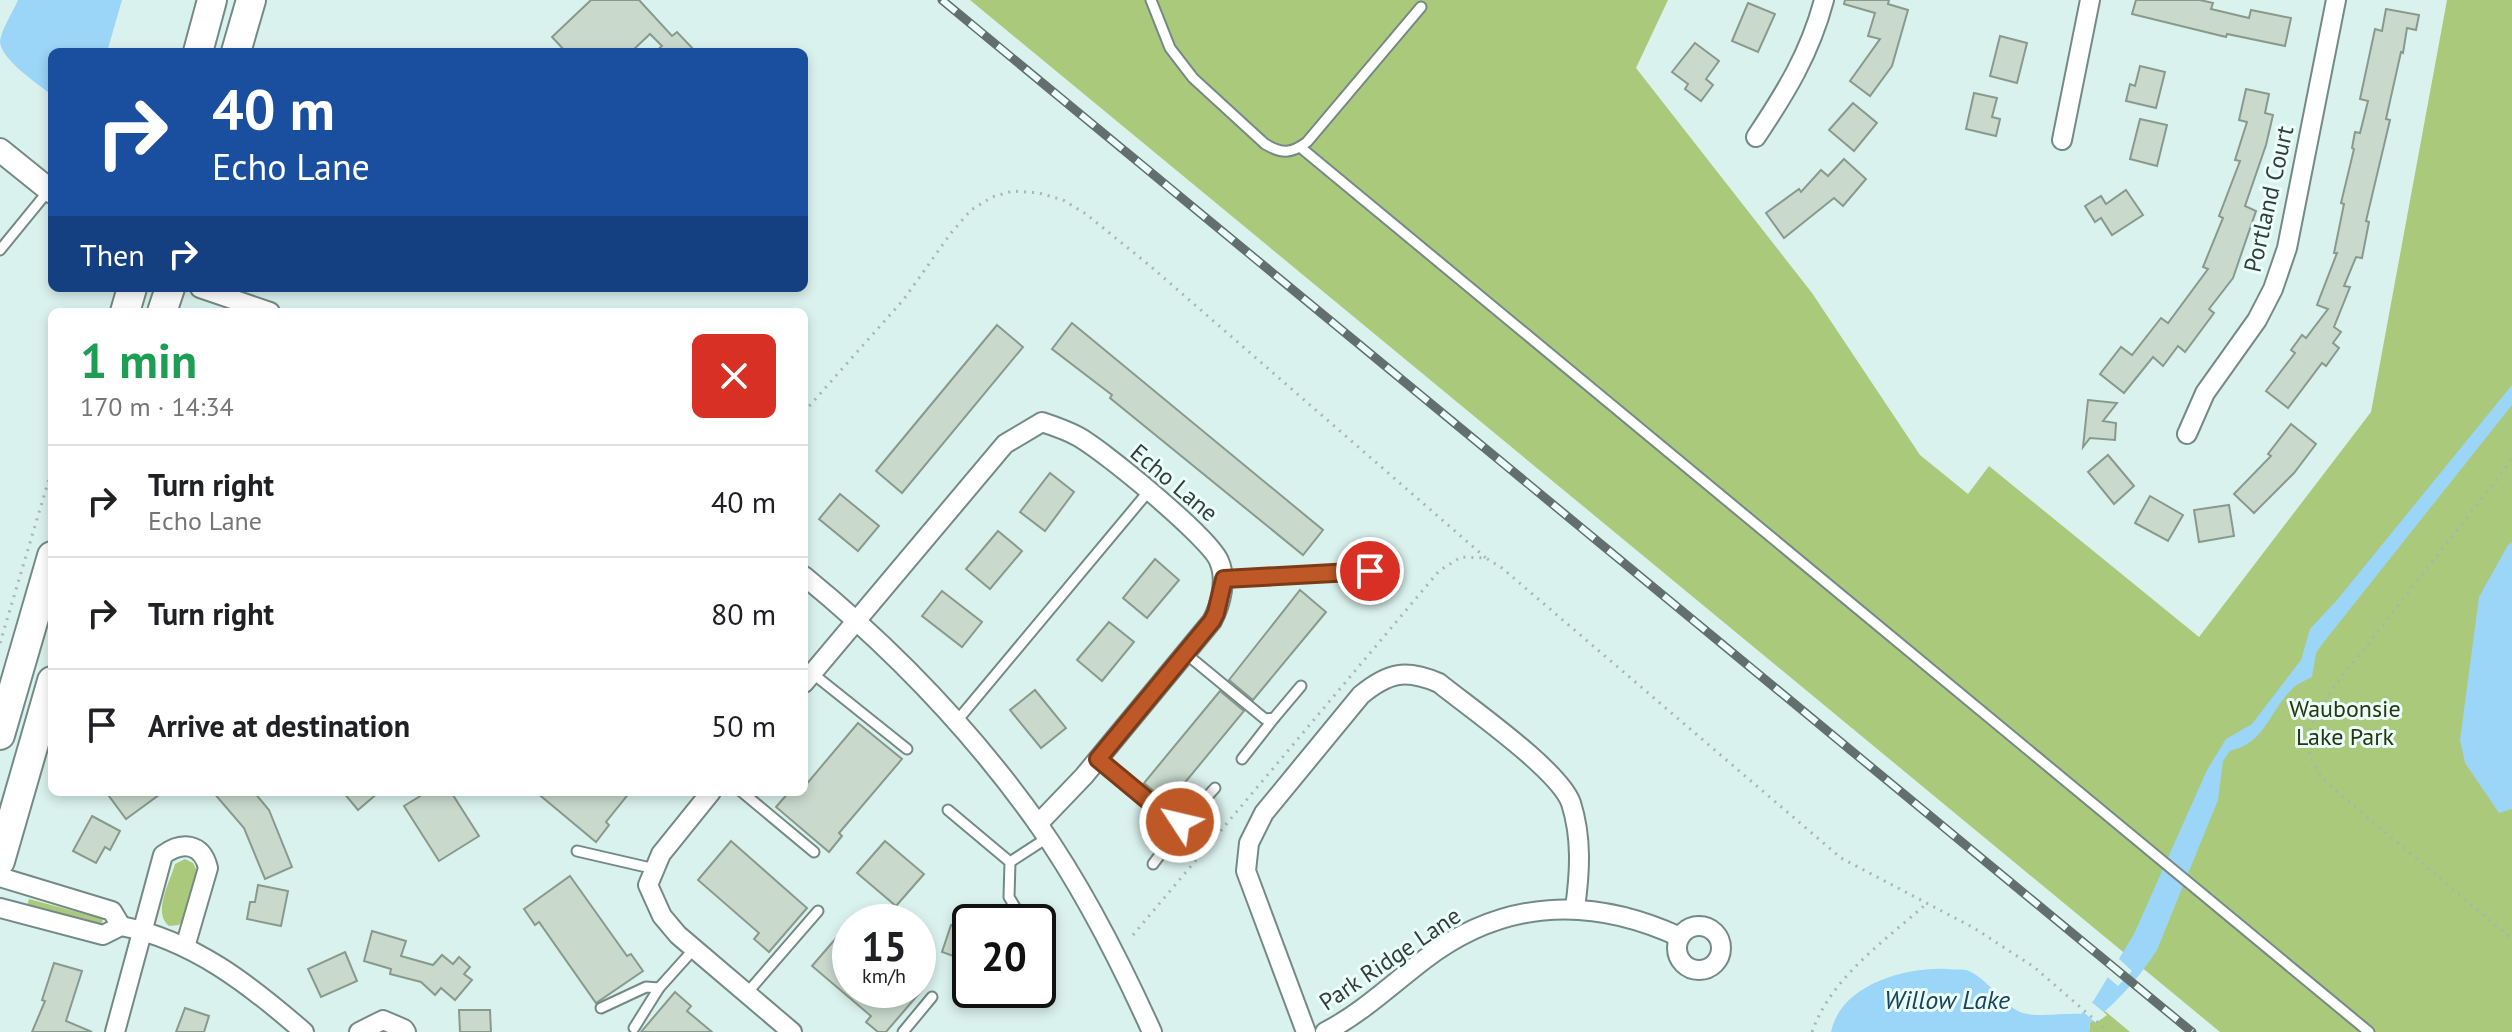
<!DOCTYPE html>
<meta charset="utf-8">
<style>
:root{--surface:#fff;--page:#f6f6f6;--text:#202124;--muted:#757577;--line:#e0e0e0}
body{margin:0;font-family:"PT Sans",sans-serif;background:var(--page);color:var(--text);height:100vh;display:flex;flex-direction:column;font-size:30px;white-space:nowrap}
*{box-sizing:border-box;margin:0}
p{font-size:26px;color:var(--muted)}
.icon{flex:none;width:44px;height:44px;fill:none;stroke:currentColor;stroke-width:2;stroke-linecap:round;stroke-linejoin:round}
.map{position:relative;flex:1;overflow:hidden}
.panel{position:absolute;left:48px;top:308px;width:760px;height:488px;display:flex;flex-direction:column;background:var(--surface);border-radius:12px;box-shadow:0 4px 12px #0003}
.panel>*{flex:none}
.top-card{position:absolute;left:48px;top:48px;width:760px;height:244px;border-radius:12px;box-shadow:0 4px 12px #0003;background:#1a4fa0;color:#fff;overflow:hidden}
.speed{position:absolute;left:832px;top:904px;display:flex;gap:16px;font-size:40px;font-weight:700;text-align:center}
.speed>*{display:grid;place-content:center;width:104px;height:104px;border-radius:50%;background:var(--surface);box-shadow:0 4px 12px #0003;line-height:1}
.speed small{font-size:20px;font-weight:400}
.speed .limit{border:4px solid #111;border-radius:12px;background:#fff;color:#111}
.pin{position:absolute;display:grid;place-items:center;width:68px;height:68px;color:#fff;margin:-34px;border:4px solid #fff;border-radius:50%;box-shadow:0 2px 8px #0007}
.me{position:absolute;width:88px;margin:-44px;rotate:305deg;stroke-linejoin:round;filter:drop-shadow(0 0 6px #0008)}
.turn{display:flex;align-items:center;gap:28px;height:168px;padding:0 32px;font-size:36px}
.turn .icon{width:104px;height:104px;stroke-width:2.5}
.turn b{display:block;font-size:56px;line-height:68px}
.then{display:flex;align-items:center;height:76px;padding:0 32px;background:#0003;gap:16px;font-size:30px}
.round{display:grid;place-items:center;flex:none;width:84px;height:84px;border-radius:12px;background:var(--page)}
.summary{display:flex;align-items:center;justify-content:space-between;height:136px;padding:0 32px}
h1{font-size:48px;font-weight:800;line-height:60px;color:#1e9e55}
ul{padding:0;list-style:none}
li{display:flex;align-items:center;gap:24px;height:112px;padding:0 32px;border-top:2px solid var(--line)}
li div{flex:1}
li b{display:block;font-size:30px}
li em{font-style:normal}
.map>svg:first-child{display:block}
.green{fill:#abc97b}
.water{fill:#9bd5f7}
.pier{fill:#daf2ed}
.building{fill:#c9dacd;stroke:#899a8d;stroke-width:2}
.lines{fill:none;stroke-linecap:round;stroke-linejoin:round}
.service-casing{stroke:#748a85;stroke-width:13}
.minor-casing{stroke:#748a85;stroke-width:22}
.tertiary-casing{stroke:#748a85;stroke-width:26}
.primary-casing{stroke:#748a85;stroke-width:32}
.path{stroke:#a4b7b3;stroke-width:3;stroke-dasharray:2 6;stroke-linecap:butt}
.service{stroke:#fff;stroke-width:9}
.minor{stroke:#fff;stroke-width:18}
.tertiary{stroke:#fff;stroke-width:22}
.primary{stroke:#fff;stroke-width:28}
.rail-casing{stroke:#626f6c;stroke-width:9}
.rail{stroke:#ebfefa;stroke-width:6;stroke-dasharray:18;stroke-linecap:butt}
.route-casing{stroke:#7c3a19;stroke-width:20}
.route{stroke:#be5927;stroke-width:14}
.labels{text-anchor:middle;stroke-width:6;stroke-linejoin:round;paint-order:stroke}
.street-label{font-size:24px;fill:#343d3b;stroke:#ebfefa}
.park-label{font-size:24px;fill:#29360f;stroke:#ebfefa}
.water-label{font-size:26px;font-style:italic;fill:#17445b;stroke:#ebfefa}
</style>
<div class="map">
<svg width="2512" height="1032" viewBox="0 0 2512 1032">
<rect width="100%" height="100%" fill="#daf2ed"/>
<g class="green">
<polygon points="970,0 1668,0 1636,68 1812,293 1920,455 1968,494 1989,466 2199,637 2371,412 2447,0 2512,0 2512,1032 2220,1032"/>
<path d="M185,859L193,863L197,871L183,920L179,925L169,926C152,913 170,882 175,864Z"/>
<polygon points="29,899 103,919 100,928 26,909"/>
<polygon points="2105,1011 2130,1032 2089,1032 2090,1023"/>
</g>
<g class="water">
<path d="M18,0H122L107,52H52V95C38,84 0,59 0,41C2,28 13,12 18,0Z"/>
<path d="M2512,385V405L2323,643L2316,653L2312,677C2306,680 2299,683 2294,687C2269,710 2267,742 2230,751L2223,761L2218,800L2157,950C2139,978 2117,1003 2090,1023L2089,1032H1831C1841,984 1906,967 1947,969C1953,970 1961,969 1966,970C1987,977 2000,1003 2020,1012C2033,1018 2065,1013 2081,1014L2094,1000L2134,934L2207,770L2226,739L2252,724L2301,660L2310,629L2337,600Z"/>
<polygon points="2512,542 2512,809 2499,813 2465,763 2460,740 2479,597 2508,545"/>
</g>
<g class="pier">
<polygon points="2116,956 2132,971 2118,986 2105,975"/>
<polygon points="2089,1000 2107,1015 2096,1023 2080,1009"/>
</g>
<g class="building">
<polygon points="591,0 639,0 672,36 677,32 696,52 655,52 662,46 650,34 631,52 566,52 552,37"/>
<polygon points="1845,0 1889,0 1888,4 1908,10 1892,66 1870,96 1850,81 1880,39 1868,36 1875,13 1844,4"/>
<polygon points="2136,0 2200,0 2213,3 2211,9 2249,18 2251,10 2291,18 2285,46 2227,34 2226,37 2132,14"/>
<polygon points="1748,3 1775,14 1758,52 1732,41"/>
<polygon points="2386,9 2419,15 2416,30 2407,28 2403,53 2401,52 2386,119 2390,120 2366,221 2369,222 2362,258 2356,257 2344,286 2350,287 2334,327 2341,332 2333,343 2339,348 2326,366 2322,363 2288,408 2266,391 2295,353 2291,350 2302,335 2306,338 2328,309 2317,305 2337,253 2334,253 2344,204 2341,203 2354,149 2352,148 2355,132 2360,133 2368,101 2360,99 2375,29 2382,31"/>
<polygon points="2000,36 2027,43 2017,83 1990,76"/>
<polygon points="1695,43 1719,61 1706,79 1713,85 1701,101 1685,89 1688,84 1672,72"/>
<polygon points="2140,66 2165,72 2156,108 2126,101 2130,84 2135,86"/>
<polygon points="2246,89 2269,94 2265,113 2273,115 2266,145 2245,206 2256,211 2233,278 2209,309 2214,313 2185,352 2178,346 2163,366 2153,357 2124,393 2100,374 2121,347 2132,355 2161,318 2168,323 2208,269 2203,267 2223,218 2219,216 2240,161 2235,160 2247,122 2239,120"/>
<polygon points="1974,93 1997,98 1992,117 2000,119 1996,136 1966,129"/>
<polygon points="1853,103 1877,123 1854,151 1829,130"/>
<polygon points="2140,119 2167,125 2157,166 2130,159"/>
<polygon points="1844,159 1866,179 1843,206 1834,198 1784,238 1766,213 1799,189 1801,192 1821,170 1828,176"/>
<polygon points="2126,190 2143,215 2112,235 2101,218 2095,222 2085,206 2101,196 2106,204"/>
<polygon points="1072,323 1323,530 1303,555 1110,398 1112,395 1052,349"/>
<polygon points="997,325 1023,347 902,493 876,471"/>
<polygon points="2088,400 2117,403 2103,421 2116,423 2115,440 2090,438 2083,447"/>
<polygon points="2291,424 2316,444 2294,473 2254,513 2234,494 2271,456 2268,454"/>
<polygon points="2108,455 2134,486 2114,504 2088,472"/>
<polygon points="1050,473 1074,492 1045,531 1020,512"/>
<polygon points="840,494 879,526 858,551 819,519"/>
<polygon points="2150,496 2183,515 2168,541 2135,523"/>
<polygon points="2229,505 2234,536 2199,542 2194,510"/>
<polygon points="998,531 1022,551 990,589 966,569"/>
<polygon points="1155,559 1179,580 1147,618 1123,598"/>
<polygon points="1300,590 1326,612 1253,700 1229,680"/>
<polygon points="942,591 982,622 962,647 922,616"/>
<polygon points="1109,622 1134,642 1102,681 1077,660"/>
<polygon points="1035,690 1066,728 1041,748 1010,710"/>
<polygon points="1220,691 1244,711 1168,803 1144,783"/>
<polygon points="858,723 902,759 839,833 842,836 829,852 776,807 789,792 804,792 804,787"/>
<polygon points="106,792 163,792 126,819"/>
<polygon points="213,792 254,792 269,810 292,867 265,879 244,828"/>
<polygon points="343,792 379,792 358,810"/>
<polygon points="427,792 451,792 479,836 439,861 404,806"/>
<polygon points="536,792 630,792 606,822 609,825 596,842"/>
<polygon points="92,816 120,831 110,850 105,847 96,863 73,851"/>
<polygon points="731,841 807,908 769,952 754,939 759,933 698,880"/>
<polygon points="885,841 924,874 896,906 857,873"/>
<polygon points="570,876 627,956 631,954 643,971 596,1003 539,922 535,925 524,909"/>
<polygon points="258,885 288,891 281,926 247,919 250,902 255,902"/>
<polygon points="850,922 850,990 922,990 886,1032 878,1032 866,1022 871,1016 812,966"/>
<polygon points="951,925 970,932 970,962 942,952"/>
<polygon points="372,931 406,941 401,956 433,965 442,955 453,964 459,957 470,967 464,974 472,980 455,1000 441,988 435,995 421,982 390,974 391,969 364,961"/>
<polygon points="345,952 357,981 321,997 308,969"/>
<polygon points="54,963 82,971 66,1021 92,1032 32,1032 45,1001 42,1000"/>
<polygon points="675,992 691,1006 687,1011 712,1032 641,1032"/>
<polygon points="185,1008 209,1016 204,1032 176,1032"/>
<polygon points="459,1010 490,1010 491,1032 460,1032"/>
</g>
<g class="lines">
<g class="service-casing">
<g id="service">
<path d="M1151,0L1170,48L1193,78L1265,144C1282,154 1291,154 1307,142L1421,7"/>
<polyline points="1300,147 2369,1032"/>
<polyline points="0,250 49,190"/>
<polyline points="1224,579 1370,571"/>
<polyline points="1185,653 1265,719 1274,718 1301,686"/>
<polyline points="812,673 907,749"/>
<polyline points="956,722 1148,492"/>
<polyline points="1098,759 1157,808 1180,822 1185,821 1215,788"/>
<polyline points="1242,759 1274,718"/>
<polyline points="742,792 814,852"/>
<polyline points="948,810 1010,862 1009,897 1024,922"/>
<polyline points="577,851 655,869"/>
<polyline points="1010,862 1047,838"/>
<polyline points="1153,864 1185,821"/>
<polyline points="747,993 818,911"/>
<polyline points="601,1008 646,987 659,988"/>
<polyline points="634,1028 659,988 694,949"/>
<polyline points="903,1032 932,997"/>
</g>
</g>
<g class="minor-casing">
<g id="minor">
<path d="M1756,137C1786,92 1810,53 1824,0"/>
<polyline points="2062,140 2090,0"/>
<polyline points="200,288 270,312"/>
<polyline points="2187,434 2205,393 2257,320 2273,289 2287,248 2336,0"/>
<path d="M804,576C892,648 972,731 1038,824C1083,888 1120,961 1152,1032"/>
<path d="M804,683L1005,444L1042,422C1054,426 1066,430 1077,436C1102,449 1210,538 1219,561C1227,579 1221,604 1212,621L1084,776L1038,824"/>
<polyline points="711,792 661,854 648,885 662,916 678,935 792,1032"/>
<polyline points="0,877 112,911 121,926"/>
<path d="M0,908L103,935L121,926C193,940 250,985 304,1032"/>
<circle cx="1699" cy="948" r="22"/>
<path d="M115,1032L163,855C182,841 202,843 208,868L185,947"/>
<polyline points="359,1032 383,1020 404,1029 406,1032"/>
<path d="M1306,1032L1246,871L1249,843L1264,813L1361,695C1389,672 1406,669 1439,683C1470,708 1559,770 1571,803C1582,838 1580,872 1575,908"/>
<path d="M1325,1032C1362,1013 1392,984 1425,959C1504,899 1591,896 1680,937"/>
</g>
</g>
<g class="tertiary-casing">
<polyline id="tertiary" points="0,150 52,192"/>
</g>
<g class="primary-casing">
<g id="primary">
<polyline points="198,52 212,0"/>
<polyline points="236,52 251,0"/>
<polyline points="125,312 132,288"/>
<polyline points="162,312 170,288"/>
<polyline points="0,735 52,556"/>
<polyline points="0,861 52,681"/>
</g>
</g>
<g class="path">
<polyline points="804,412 904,299 951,233 971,210 992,197 1013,191 1039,193 1063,200 1086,214 1149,265 1486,558"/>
<path d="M2512,460L2330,692C2307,729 2296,747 2328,784L2512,939"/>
<polyline points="0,643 52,469"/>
<polyline points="1133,935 1439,571 1461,557 1486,558 1502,568 1841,858 1974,928 2034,967 2109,1032"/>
<path d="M1812,1032C1831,978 1883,942 1925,905"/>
</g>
<use href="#service" class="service"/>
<use href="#minor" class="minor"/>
<use href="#tertiary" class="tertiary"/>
<use href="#primary" class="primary"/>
<g class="rail-casing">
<polyline id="rail" points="942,0 2192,1032"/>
</g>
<use href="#rail" class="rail"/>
</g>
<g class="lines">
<g class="route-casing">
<polyline id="route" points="1180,822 1157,808 1098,759 1212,621 1216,613 1224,579 1370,571"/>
</g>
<use href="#route" class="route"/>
</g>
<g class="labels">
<g class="street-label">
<text transform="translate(2269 199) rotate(-77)" y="8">Portland Court</text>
<text transform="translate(1174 483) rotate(40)" y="8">Echo Lane</text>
<text transform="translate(1390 959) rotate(-34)" y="8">Park Ridge Lane</text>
</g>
<g class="park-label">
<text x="2345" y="717">Waubonsie<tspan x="2345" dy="28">Lake Park</tspan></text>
</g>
<g class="water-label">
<text x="1947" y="1009">Willow Lake</text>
</g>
</g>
</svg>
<div class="speed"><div>15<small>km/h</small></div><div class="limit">20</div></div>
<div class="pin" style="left:1370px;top:571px;background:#d93025"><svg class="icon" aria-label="arrive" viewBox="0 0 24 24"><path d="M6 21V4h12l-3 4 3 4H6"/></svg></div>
<svg class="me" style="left:1180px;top:822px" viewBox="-20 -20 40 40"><circle r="17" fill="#be5927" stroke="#fff" stroke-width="3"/><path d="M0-11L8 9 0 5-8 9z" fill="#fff"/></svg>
<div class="top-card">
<div class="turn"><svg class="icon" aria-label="right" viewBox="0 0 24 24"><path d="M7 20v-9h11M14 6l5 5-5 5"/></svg><div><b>40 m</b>Echo Lane</div></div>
<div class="then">Then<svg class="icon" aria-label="right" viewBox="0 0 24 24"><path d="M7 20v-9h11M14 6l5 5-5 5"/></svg></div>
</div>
<section class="panel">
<div class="summary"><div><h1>1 min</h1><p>170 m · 14:34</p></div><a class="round" style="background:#d93025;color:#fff"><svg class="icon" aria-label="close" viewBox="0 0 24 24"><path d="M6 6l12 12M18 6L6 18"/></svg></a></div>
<ul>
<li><svg class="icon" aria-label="right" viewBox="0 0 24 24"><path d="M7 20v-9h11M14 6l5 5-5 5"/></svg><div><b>Turn right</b><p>Echo Lane</p></div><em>40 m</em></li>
<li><svg class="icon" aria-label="right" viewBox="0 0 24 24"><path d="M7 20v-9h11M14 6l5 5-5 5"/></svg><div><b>Turn right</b></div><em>80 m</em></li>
<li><svg class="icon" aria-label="arrive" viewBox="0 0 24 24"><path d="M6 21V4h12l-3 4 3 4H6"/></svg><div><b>Arrive at destination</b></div><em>50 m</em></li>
</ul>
</section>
</div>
